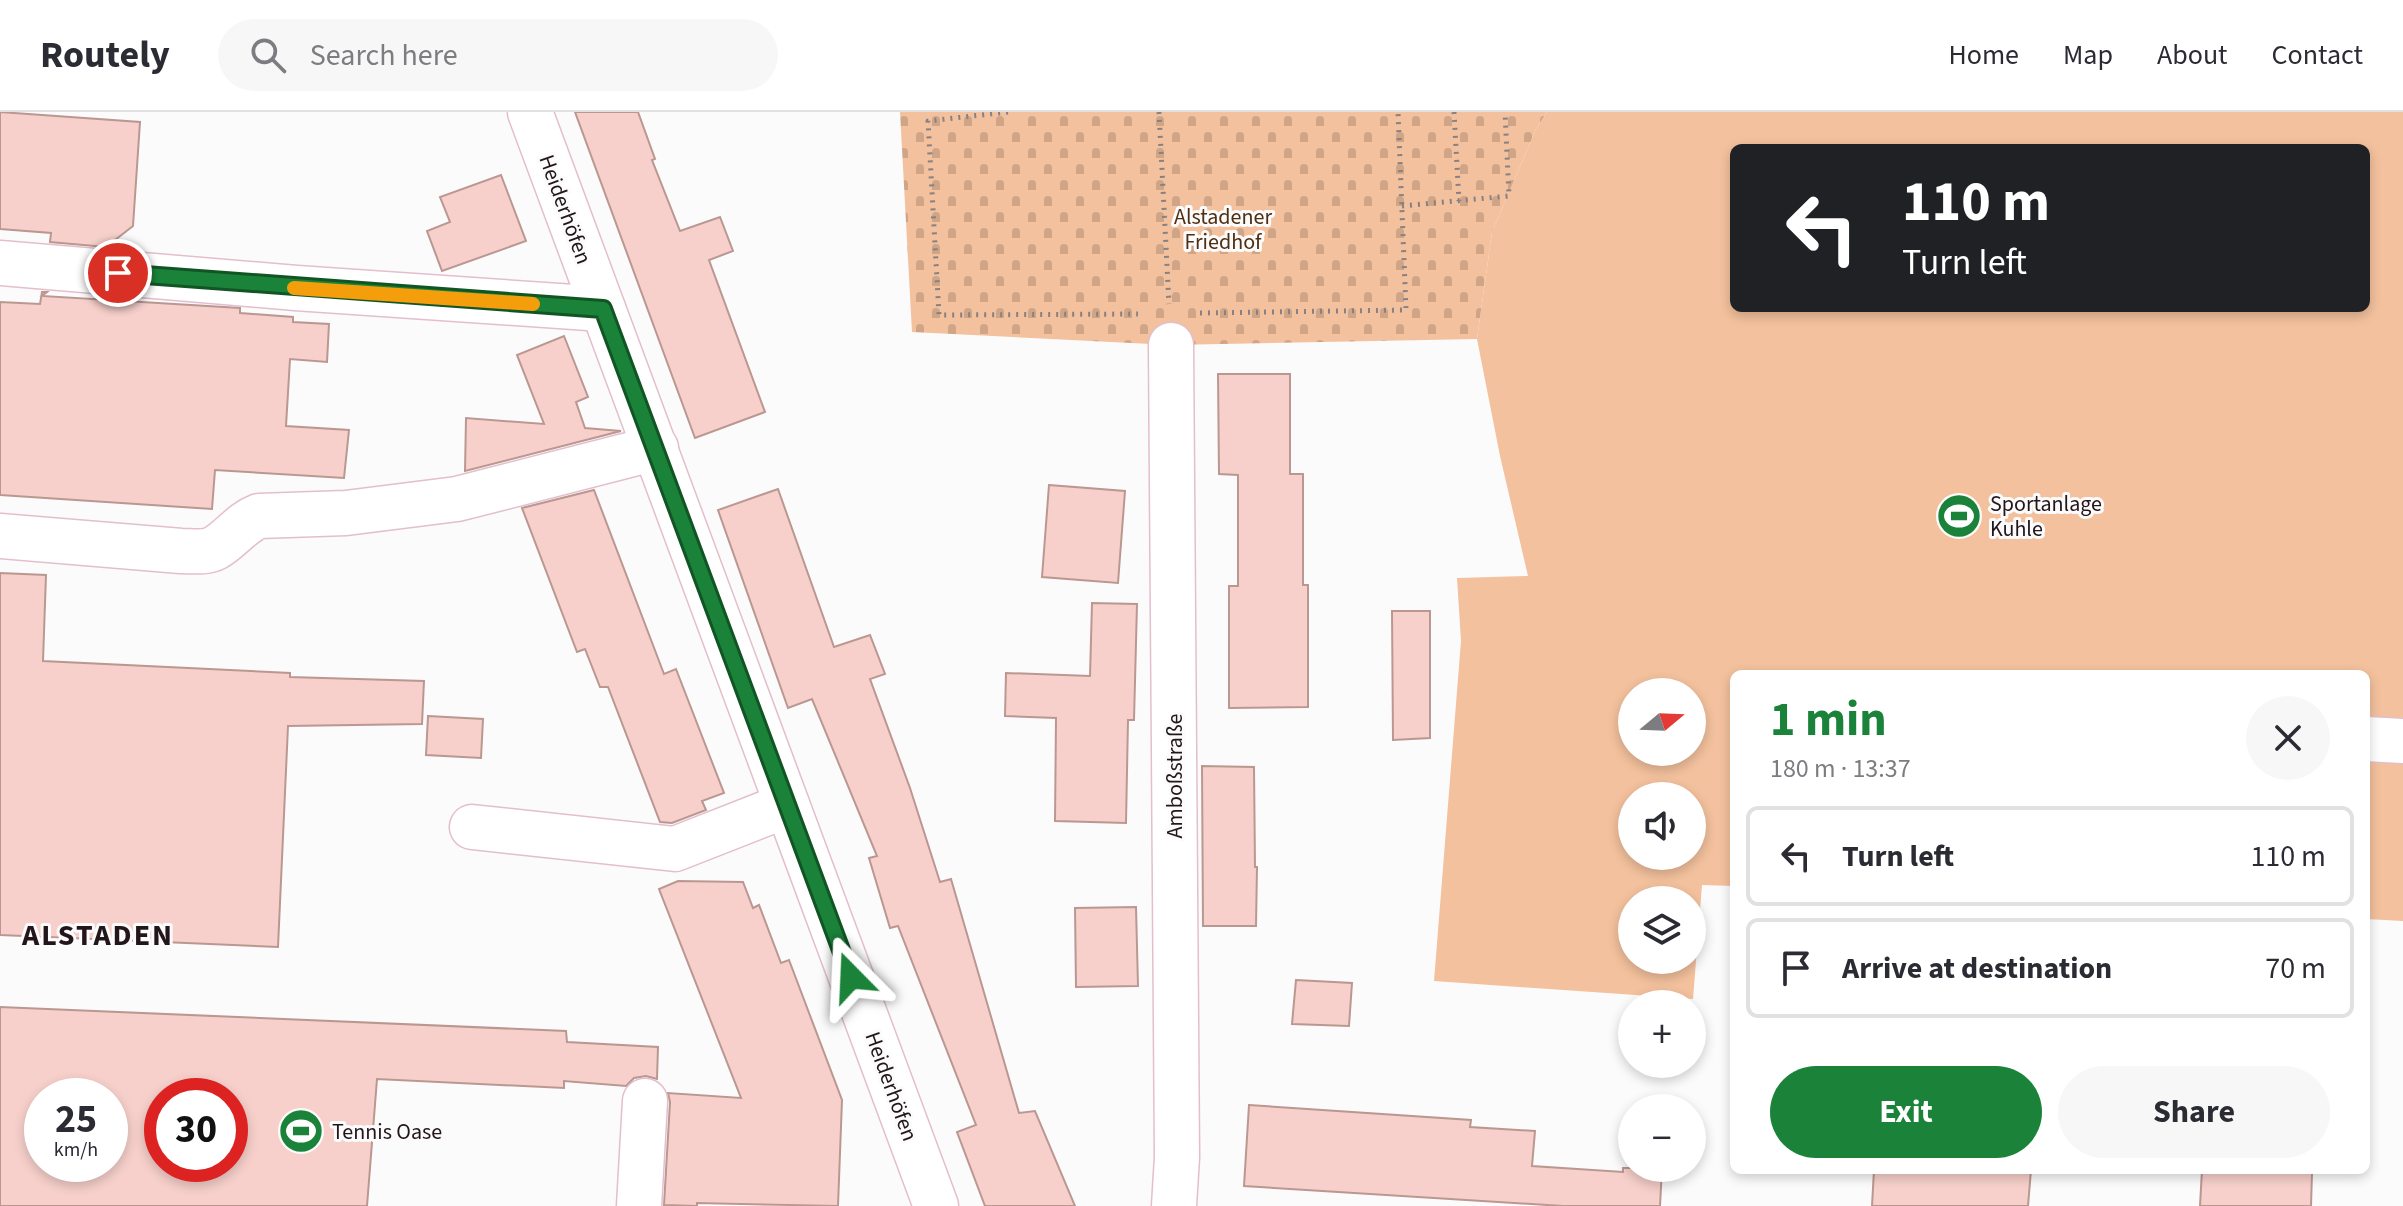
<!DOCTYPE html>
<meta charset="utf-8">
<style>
:root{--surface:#fff;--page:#f7f7f7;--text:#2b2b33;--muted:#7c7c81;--line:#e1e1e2;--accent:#1a8339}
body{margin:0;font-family:"Source Sans 3",sans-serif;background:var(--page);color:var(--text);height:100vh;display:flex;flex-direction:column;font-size:30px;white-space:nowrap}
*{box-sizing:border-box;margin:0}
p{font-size:26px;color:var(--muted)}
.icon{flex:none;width:44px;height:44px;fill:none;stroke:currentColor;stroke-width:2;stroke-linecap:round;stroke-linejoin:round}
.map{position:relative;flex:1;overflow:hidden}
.panel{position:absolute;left:1730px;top:558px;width:640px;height:504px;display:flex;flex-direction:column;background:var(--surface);border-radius:12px;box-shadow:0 4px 12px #0003}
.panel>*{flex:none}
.top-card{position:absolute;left:1730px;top:32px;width:640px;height:168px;border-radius:12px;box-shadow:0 4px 12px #0003;background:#202124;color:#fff;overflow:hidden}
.needle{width:52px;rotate:71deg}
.controls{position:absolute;left:1618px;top:566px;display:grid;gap:16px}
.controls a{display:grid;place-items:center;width:88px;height:88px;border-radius:50%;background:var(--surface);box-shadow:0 4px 12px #0003;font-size:40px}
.speed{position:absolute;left:24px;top:966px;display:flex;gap:16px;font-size:40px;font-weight:700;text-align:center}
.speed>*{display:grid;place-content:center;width:104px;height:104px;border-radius:50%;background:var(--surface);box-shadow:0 4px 12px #0003;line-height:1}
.speed small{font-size:20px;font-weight:400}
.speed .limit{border:12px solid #d22;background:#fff;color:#111}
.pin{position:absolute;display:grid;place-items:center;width:68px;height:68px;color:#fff;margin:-34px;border:4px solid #fff;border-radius:50%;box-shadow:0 2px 8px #0007}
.me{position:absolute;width:88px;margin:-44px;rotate:339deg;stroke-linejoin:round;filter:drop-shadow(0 0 6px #0008)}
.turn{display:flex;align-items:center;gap:28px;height:168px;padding:0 40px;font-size:36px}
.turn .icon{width:104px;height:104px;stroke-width:2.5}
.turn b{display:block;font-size:56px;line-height:68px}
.round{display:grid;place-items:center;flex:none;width:84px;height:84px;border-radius:42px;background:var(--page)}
.headline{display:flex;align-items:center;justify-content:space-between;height:136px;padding:0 40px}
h1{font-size:48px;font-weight:700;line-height:60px;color:var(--accent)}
.primary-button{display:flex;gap:16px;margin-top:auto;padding:16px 40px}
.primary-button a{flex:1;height:92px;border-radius:48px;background:var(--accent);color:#fff;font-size:32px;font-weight:700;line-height:92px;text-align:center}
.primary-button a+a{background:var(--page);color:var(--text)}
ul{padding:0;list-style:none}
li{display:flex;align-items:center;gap:24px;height:100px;margin:0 16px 12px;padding:0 24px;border:4px solid var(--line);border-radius:12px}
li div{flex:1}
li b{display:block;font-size:30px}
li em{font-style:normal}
header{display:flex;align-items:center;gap:48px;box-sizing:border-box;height:112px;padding:0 40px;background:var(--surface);border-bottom:2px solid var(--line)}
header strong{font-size:38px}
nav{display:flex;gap:44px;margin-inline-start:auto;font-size:28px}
.search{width:560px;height:72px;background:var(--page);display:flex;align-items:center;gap:20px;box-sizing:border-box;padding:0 28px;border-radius:44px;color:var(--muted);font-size:30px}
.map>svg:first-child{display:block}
.green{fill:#f3c19d;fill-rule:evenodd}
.cemetery{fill:url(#cemetery-stones)}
.building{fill:#f7d0cb;stroke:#bb9792;stroke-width:2;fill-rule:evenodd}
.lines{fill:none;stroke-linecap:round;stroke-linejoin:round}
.minor-casing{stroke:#e3bfcb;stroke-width:47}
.path{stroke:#888184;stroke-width:5;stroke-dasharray:2 6;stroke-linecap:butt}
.minor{stroke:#fff;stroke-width:44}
.route-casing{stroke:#115525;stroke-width:20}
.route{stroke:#1a8339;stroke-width:14}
.slow{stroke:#f59e0b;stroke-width:14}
.labels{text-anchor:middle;stroke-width:6;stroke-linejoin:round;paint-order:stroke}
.street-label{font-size:22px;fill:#23161b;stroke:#fbfbfb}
.park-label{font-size:22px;fill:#502e11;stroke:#fbfbfb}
.poi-label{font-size:22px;fill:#23161b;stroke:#fbfbfb;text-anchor:start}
.district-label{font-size:30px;font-weight:bold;letter-spacing:2px;fill:#23161b;stroke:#fbfbfb}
</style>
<header>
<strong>Routely</strong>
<div class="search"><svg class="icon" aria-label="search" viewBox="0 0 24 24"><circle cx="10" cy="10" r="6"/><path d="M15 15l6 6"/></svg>Search here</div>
<nav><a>Home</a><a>Map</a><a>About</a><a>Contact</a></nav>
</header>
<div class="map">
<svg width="2403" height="1094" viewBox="0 0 2403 1094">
<defs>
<pattern id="cemetery-stones" width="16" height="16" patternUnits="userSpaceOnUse" patternTransform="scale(2)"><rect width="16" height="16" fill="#f3c19d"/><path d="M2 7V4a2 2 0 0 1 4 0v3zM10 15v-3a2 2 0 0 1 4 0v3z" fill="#d0a587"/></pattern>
</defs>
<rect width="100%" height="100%" fill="#fbfbfb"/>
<path class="green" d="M1547,0H2403V809L2366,807V562H1734V774L1702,773L1693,887L1434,869L1461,529L1457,466L1528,464L1500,344L1477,227L1492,120L1536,17ZM1734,36H2366V196H1734ZM1632,580H1692V640H1632ZM1632,684H1692V744H1632ZM1632,788H1692V848H1632Z"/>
<polygon class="cemetery" points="900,0 1547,0 1536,17 1492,120 1477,227 1171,233 912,220"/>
<g class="building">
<polygon points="0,0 140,10 133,114 106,135 50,130 51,121 0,117"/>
<polygon points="575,0 638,0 655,47 652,48 680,119 720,105 733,139 709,148 765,300 695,326"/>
<polygon points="501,63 526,129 442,159 427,119 450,110 440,85"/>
<polygon points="42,180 47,180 42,184 240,196 240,201 293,205 293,210 329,212 327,250 290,247 286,314 349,318 344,366 215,358 212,397 0,383 0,190 40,192"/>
<polygon points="564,224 588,285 576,290 585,316 621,319 465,359 466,306 544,312 517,243"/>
<polygon points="1218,262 1290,262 1290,362 1303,362 1303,473 1308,473 1308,595 1229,596 1229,474 1238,474 1238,363 1219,362"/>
<polygon points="1049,373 1125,379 1118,471 1042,465"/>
<polygon points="778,377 834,535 870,523 885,562 870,567 910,676 940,770 951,767 1019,1001 1035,999 1075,1094 985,1094 957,1020 976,1013 898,814 890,816 869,746 877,744 812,587 788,596 718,398"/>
<polygon points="594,378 664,562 676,557 724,681 702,689 706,698 672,711 660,710 608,575 600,575 585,537 577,540 522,396"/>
<polygon points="0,461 46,463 43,549 290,561 290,565 424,569 422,612 288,614 278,835 0,823"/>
<polygon points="1092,491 1137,492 1134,608 1128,608 1126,711 1055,709 1056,606 1005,604 1006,561 1090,564"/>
<polygon points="1392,499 1430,499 1430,626 1393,628"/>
<polygon points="428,604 483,607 481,646 426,643"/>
<polygon points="1202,654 1254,655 1255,755 1257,755 1256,814 1203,814"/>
<polygon points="678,769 743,770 753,796 759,793 781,851 789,848 842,988 838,1094 697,1091 697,1094 664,1093 670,990 668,981 741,986 659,777"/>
<polygon points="1136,795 1138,874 1076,875 1075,796"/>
<polygon points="1296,868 1352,871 1349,914 1292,912"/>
<path d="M0,895L566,919L567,930L658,935L657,967L646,964L634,966L626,974L564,969V976L377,967L367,1094H0ZM42,984H110V1052H42ZM162,984H230V1052H162Z"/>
<polygon points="1249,993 1471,1008 1470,1015 1535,1019 1532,1054 1623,1060 1623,1056 1662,1056 1660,1094 1563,1094 1244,1074"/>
<polygon points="1874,1058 2031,1058 2028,1094 1872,1094"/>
<polygon points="2202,1058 2312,1061 2311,1094 2200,1094"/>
</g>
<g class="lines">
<g class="minor-casing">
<g id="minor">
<polyline points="530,0 936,1094"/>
<polyline points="0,151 296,176 603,197"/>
<polyline points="1171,233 1177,1045 1174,1094"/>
<path d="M0,424L181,439C192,439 206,441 215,436C231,427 241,411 259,404L346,401L457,387L656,336"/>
<polyline points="2366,627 2403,629"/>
<polyline points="472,715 675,737 787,693"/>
<polyline points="639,1094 645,989"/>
</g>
</g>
<g class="path">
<polyline points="1008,0 928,9 939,203 1138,202"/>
<polyline points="1159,0 1169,192"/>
<polyline points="1454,0 1459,89"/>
<polyline points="1402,94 1509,84 1505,0"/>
<polyline points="1200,201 1406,198 1398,0"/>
</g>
<use href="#minor" class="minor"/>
</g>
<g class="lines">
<g class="route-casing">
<polyline id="route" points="118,161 603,197 851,865"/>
</g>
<use href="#route" class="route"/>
<polyline class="slow" points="294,176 533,192"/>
</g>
<defs>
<g id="stadium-disc" transform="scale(2.3)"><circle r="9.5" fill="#1a8339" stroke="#fbfbfb"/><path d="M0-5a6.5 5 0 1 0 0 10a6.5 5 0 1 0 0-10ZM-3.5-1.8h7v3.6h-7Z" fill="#fff"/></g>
</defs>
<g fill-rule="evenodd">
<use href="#stadium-disc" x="1959" y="404"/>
<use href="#stadium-disc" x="301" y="1019"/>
</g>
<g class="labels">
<g class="street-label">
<text transform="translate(566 97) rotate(70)" y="8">Heiderhöfen</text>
<text transform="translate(1174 664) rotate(-90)" y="8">Amboßstraße</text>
<text transform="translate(892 974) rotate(70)" y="8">Heiderhöfen</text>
</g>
<g class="park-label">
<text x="1223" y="112">Alstadener<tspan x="1223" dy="25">Friedhof</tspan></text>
</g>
<g class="poi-label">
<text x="1990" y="399">Sportanlage<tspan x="1990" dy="25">Kuhle</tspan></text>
<text x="332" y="1027">Tennis Oase</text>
</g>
<g class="district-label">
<text x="98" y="833">ALSTADEN</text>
</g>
</g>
</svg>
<div class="controls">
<a><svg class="needle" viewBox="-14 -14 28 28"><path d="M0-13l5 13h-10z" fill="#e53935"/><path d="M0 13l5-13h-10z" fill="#7c7c81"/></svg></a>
<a><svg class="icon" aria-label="sound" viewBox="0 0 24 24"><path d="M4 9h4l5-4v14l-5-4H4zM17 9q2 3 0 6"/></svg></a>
<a><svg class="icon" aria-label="layers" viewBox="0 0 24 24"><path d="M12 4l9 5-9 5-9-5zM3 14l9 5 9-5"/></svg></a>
<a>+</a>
<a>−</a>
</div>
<div class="speed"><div>25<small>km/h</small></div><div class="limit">30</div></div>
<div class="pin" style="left:118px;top:161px;background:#d93025"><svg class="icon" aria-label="arrive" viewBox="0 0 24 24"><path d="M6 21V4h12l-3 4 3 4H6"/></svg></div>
<svg class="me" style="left:851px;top:865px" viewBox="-20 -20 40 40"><path d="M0-17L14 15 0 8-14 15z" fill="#1a8339" stroke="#fff" stroke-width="4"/></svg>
<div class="top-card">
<div class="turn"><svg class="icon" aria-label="left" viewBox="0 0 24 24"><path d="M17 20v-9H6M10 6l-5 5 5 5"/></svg><div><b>110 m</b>Turn left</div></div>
</div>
<section class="panel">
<div class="headline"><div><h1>1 min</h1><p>180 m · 13:37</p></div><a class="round"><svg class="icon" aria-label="close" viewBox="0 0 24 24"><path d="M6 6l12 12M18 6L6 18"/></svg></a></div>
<ul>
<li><svg class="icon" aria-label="left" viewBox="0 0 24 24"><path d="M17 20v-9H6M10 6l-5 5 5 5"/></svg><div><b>Turn left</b></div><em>110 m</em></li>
<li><svg class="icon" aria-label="arrive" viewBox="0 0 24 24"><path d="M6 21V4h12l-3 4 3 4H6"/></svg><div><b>Arrive at destination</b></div><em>70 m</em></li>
</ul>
<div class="primary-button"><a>Exit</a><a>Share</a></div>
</section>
</div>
